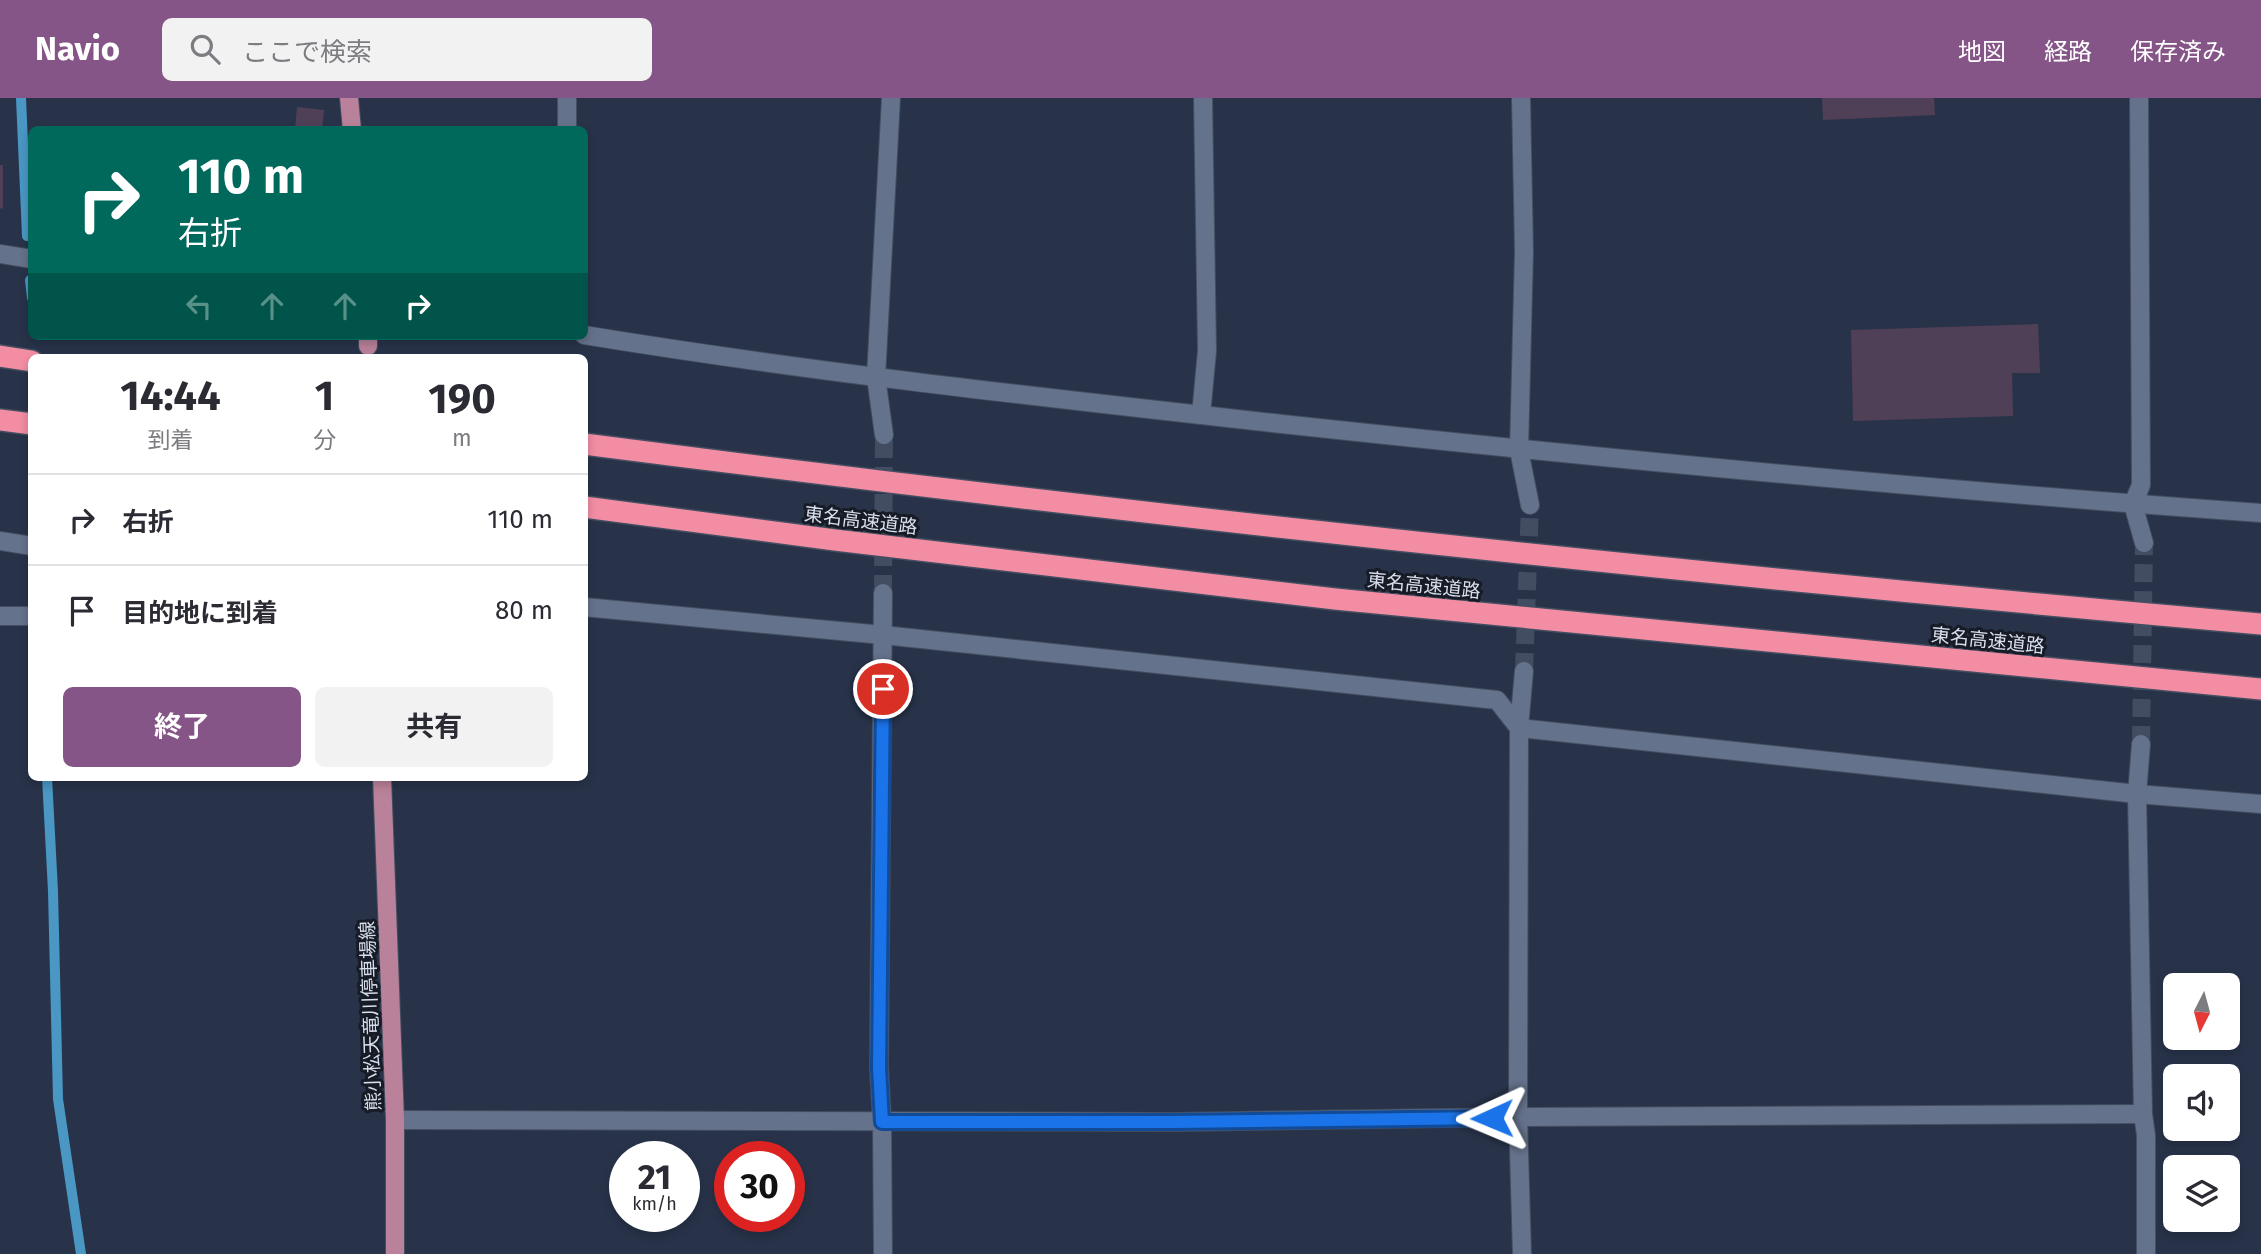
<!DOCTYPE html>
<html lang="ja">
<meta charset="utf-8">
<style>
:root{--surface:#fff;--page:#f2f2f3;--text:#2b2b33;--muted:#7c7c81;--line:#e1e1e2;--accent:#865587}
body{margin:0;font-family:"Fira Sans","Noto Sans JP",sans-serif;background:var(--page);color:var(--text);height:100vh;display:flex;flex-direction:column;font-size:26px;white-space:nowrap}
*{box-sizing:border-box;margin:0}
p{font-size:23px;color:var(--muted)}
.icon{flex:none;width:38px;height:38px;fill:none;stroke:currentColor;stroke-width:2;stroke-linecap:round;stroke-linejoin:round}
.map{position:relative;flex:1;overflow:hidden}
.sheet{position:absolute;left:28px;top:256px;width:560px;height:427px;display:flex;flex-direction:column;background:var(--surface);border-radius:10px;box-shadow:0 4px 10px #0003}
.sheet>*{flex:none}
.guide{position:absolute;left:28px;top:28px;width:560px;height:214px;border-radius:10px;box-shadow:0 4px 10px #0003;background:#00695c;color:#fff;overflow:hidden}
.needle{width:46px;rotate:186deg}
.controls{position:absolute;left:2163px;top:875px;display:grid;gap:14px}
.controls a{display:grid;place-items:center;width:77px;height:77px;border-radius:10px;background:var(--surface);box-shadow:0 4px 10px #0003;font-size:35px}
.speed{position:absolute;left:609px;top:1043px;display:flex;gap:14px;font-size:35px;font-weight:700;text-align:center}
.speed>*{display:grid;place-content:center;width:91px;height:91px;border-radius:50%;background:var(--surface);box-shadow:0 4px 10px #0003;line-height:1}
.speed small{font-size:18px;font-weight:400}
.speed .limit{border:10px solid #d22;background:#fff;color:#111}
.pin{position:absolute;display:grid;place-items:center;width:60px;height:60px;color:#fff;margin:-30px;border:4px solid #fff;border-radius:50%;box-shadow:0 2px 7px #0007}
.me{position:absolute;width:77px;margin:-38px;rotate:269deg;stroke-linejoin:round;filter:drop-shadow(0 0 5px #0008)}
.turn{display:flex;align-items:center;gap:24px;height:147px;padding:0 35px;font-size:32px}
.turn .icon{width:91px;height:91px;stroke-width:2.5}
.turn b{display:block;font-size:49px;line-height:60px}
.lanes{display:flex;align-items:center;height:66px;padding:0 35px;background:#0003;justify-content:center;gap:35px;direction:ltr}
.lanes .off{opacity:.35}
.eta{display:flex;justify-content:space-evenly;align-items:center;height:119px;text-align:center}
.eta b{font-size:42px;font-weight:700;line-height:49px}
.action{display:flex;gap:14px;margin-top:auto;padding:14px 35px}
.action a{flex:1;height:80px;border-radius:10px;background:var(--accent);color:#fff;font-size:28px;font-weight:700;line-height:80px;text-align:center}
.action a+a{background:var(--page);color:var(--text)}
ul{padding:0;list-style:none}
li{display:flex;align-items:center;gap:21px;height:91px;padding:0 35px;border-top:2px solid var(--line)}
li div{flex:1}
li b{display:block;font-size:26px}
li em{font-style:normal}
header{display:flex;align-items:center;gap:42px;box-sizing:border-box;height:98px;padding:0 35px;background:var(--accent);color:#fff}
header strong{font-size:33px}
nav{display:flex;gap:38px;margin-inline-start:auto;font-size:24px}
.search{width:490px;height:63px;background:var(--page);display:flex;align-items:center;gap:18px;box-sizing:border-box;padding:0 24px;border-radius:10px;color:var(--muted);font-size:26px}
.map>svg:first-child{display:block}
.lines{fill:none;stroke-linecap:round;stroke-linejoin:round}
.stream{stroke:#4a97c4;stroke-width:10}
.building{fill:#504057}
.minor-tunnel{stroke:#424d62;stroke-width:18;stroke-dasharray:18 9;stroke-linecap:butt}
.minor-casing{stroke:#444e60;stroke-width:20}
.major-casing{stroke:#444e60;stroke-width:20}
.highway-casing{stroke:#444e60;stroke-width:24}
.minor{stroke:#65728b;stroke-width:18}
.major{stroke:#ba829a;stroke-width:18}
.highway{stroke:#f28da4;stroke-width:21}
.route-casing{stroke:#114b97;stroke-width:18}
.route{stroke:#1a73e8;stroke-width:12}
.labels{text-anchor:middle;stroke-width:6;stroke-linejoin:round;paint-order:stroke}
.street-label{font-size:19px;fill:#d7deed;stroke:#161b25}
</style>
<header>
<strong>Navio</strong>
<div class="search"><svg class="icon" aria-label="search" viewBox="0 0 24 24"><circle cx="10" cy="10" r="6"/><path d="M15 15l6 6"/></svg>ここで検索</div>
<nav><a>地図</a><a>経路</a><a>保存済み</a></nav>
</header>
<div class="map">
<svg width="2261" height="1156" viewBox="0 0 2261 1156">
<rect width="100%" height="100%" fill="#28334a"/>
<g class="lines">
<g class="stream">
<polyline points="21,0 27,138"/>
<polyline points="30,182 32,200"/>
<polyline points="47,679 53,793 58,1001 81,1156"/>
</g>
</g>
<g class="building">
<polygon points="1822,0 1934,0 1935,17 1823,22"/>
<polygon points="297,9 324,12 322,32 295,32"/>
<polygon points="0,67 3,67 3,111 0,110"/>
<polygon points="2038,226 2040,275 2012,275 2013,318 1853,323 1851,232"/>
</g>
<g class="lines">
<g class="minor-tunnel">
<polyline points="883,495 884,337"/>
<polyline points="1524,573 1530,407"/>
<polyline points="2141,646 2144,445"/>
</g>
<g class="minor-casing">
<g id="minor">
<polyline points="567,0 567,32"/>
<polyline points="1521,0 1524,153 1519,352 1530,407"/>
<polyline points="2139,0 2141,387 2133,406 2144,445"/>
<polyline points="0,156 32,161"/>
<path d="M584,237C816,275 1049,300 1282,326C1608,361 1934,392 2261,415"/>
<polyline points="1201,317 1207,253 1203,0"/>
<polyline points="884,337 876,279 891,0"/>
<polyline points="0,443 32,448"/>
<polyline points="584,509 883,537 1497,602 1519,630 2137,696 2261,706"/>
<polyline points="0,518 32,518"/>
<polyline points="2141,646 2137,696 2143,1016 2146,1037 2146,1156"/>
<polyline points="395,1022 1175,1024 1518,1019 2143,1016"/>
<polyline points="883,1156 882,1024 879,970 883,495"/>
<polyline points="1522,1156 1518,1019 1519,630 1524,573"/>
</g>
</g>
<g class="major-casing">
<g id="major">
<polyline points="349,0 352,32"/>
<polyline points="368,238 368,248"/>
<polyline points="382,679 395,1022 395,1156"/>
</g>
</g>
<g class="highway-casing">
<g id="highway">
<polyline points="0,258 32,263"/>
<polyline points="0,322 32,326"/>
<path d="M584,346C1142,418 1701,477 2261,526"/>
<polyline points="584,409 835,442 1335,501 2261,591"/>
</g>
</g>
<use href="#minor" class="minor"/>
<use href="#major" class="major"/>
<use href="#highway" class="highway"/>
</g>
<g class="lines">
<g class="route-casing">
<polyline id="route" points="883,591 879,970 882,1024 1175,1024 1492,1020"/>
</g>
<use href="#route" class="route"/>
</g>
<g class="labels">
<g class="street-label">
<text transform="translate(861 422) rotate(7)" y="7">東名高速道路</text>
<text transform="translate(1424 487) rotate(6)" y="7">東名高速道路</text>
<text transform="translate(1988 542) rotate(6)" y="7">東名高速道路</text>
<text transform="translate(370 918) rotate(-92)" y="7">熊小松天竜川停車場線</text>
</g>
</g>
</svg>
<div class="controls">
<a><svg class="needle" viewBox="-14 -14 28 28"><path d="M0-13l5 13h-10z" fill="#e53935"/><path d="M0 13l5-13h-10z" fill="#7c7c81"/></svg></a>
<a><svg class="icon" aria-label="sound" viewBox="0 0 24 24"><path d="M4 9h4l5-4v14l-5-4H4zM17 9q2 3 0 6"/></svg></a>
<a><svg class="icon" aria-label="layers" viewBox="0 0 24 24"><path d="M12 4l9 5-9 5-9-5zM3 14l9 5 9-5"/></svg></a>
</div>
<div class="speed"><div>21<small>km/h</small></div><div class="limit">30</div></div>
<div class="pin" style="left:883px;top:591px;background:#d93025"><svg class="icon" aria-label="arrive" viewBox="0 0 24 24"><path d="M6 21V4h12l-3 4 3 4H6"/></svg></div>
<svg class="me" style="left:1492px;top:1020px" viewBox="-20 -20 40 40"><path d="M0-17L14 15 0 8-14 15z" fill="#1a73e8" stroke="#fff" stroke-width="4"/></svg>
<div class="guide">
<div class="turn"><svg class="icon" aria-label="right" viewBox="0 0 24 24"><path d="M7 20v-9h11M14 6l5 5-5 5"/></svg><div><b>110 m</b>右折</div></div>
<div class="lanes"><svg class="icon off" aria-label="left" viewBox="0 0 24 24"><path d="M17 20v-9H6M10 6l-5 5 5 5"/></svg><svg class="icon off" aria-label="ahead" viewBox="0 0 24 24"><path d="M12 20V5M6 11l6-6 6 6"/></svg><svg class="icon off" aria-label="ahead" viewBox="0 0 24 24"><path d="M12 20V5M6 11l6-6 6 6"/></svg><svg class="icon" aria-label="right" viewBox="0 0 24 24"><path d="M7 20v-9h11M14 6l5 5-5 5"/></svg></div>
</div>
<section class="sheet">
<div class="eta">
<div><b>14:44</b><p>到着</p></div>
<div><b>1</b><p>分</p></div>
<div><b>190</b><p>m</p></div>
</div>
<ul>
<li><svg class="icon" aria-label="right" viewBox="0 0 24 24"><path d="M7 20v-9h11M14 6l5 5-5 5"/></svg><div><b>右折</b></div><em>110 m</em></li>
<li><svg class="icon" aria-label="arrive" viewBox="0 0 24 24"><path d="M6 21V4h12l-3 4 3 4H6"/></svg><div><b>目的地に到着</b></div><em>80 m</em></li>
</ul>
<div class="action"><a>終了</a><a>共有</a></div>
</section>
</div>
